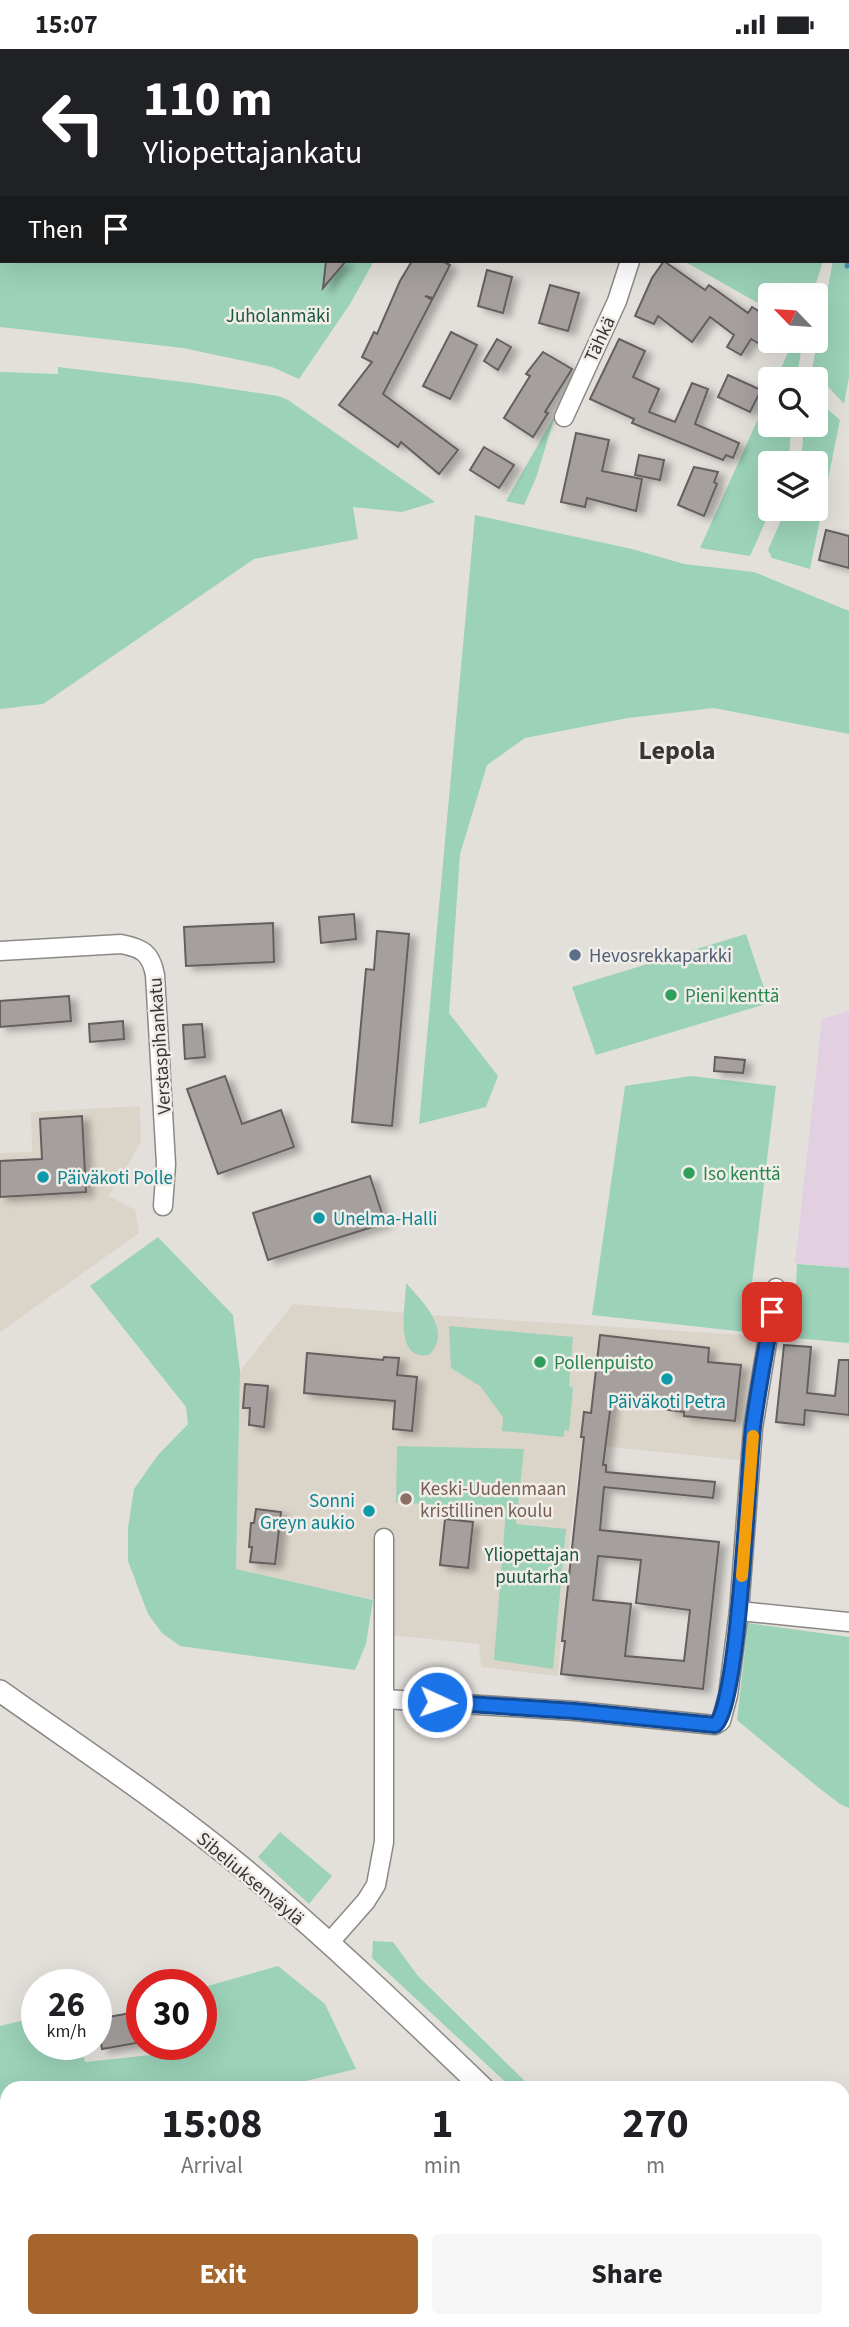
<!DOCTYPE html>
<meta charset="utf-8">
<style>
:root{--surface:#fff;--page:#f6f6f6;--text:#202124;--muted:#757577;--accent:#a5652d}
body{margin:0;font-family:"Source Sans 3",sans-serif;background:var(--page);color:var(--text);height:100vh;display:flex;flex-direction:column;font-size:26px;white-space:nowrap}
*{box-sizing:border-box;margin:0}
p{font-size:23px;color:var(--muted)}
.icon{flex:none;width:38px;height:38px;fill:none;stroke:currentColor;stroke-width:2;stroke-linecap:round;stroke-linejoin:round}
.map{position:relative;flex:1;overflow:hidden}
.panel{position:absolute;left:0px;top:2032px;width:850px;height:247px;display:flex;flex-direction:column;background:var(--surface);border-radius:21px 21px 0 0;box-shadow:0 7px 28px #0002}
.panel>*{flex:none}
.top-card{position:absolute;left:0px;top:0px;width:850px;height:214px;box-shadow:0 7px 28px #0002;background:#202124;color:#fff;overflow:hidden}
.needle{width:46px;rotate:295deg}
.controls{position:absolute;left:758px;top:234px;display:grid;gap:14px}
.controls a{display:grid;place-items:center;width:70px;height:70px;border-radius:7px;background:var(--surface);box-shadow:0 7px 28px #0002;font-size:35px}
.speed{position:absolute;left:21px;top:1920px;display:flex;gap:14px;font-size:35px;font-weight:700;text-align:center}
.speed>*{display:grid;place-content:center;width:91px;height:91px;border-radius:50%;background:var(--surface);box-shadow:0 7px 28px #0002;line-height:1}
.speed small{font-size:18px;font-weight:400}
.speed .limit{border:10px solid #d22;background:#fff;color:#111}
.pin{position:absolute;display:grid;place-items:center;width:60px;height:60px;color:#fff;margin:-30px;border-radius:14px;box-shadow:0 4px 10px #0006}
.me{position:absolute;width:77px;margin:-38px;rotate:93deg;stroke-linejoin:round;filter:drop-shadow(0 0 5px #0008)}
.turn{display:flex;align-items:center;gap:24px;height:147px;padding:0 28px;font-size:32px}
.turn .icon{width:91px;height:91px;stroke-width:2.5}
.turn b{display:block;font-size:49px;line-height:60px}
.then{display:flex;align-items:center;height:66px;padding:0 28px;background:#0003;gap:14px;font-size:26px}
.eta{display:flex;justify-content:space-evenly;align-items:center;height:119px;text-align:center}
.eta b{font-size:42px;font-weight:700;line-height:49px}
.cta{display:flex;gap:14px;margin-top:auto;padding:14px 28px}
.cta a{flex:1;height:80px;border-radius:7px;background:var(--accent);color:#fff;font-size:28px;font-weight:700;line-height:80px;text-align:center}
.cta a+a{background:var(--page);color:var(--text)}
.status{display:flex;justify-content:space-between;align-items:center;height:49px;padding:0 35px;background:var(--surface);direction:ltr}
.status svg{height:19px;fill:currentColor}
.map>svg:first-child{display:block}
.commercial{fill:#e2d0e1}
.built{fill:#dbd4c9}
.green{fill:#9bd2b8}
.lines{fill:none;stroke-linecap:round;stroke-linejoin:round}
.stream{stroke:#4a8cb2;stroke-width:5}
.building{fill:#a5a09e;stroke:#655f5e;stroke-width:2;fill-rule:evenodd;filter:url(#shadow)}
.minor-casing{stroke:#8c8985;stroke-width:21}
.major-casing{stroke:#8c8985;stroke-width:24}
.minor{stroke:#fff;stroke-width:18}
.major{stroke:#fff;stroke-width:21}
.route-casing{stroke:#114b97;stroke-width:18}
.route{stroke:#1a73e8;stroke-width:12}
.slow{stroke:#f59e0b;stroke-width:12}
.service-dot{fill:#5c6f8a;stroke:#f0ede9;stroke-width:2.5}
.leisure-dot{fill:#2e9e5b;stroke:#f0ede9;stroke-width:2.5}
.culture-dot{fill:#0f9aa8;stroke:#f0ede9;stroke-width:2.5}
.education-dot{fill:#8d6e63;stroke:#f0ede9;stroke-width:2.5}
.labels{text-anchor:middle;stroke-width:5;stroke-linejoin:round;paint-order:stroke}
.park-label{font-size:19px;fill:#1c563f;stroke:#f0ede9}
.street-label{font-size:19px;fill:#383635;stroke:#f0ede9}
.service-label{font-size:19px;fill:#4e5e75;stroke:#f0ede9;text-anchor:start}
.leisure-label{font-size:19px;fill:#27864d;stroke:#f0ede9;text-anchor:start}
.culture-label{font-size:19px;fill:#0d838f;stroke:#f0ede9;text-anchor:start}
.education-label{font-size:19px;fill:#785e54;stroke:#f0ede9;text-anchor:start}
.district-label{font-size:26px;font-weight:bold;fill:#393633;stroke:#f0ede9}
</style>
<div class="status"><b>15:07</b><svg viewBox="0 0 49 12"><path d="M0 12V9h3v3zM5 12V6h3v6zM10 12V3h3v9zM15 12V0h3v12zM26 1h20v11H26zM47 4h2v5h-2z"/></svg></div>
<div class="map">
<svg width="849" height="2278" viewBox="0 0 849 2278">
<defs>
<filter id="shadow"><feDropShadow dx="7" dy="4" stdDeviation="3.5" flood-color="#0004"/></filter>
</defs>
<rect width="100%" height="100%" fill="#e3e0db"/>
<polygon class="commercial" points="849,962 849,1219 795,1214 822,970"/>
<g class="built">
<polygon points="140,1057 141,1093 109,1147 135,1161 139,1184 0,1283 0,1104 32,1103 31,1063"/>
<polygon points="293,1255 446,1267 760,1287 748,1412 582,1395 570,1488 558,1627 481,1618 479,1595 390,1586 385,1553 236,1520 240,1322"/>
<polygon points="54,2272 248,2272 230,2278 55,2278"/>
</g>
<g class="green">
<polygon points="0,0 420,0 2,2 2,212 374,212 350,255 299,330 272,318 183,299 0,278"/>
<polygon points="849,168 849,328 844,355 812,320 833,212 849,212"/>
<polygon points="684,212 823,212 812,247 770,247 770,261"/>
<polygon points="793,292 803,292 796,331 776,331"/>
<polygon points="58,318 192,334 278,347 288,351 435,453 402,463 353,458 358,490 254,510 43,655 0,660 0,323 58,325"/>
<polygon points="770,343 770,376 791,376 789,415 770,415 771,460 750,507 700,499"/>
<polygon points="816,350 840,371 810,520 772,509 768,501 786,460 816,460 816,415 801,415 804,376 816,376"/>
<polygon points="556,364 536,429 524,456 506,452"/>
<polygon points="475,466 632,500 684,515 754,523 849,562 849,685 714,659 628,669 525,689 487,716 460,805 449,964 498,1027 486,1058 419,1075"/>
<polygon points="746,885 769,954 596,1006 572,938"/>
<polygon points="691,1027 776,1037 746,1283 592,1266 625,1037"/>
<polygon points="158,1188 233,1266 240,1322 236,1520 373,1551 366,1595 355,1621 180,1597 162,1584 148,1565 128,1512 128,1479 134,1440 158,1406 188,1375 186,1358 90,1237"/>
<polygon points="797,1215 849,1219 849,1294 794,1289"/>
<path d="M406,1234C421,1251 454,1282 429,1306C393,1312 406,1256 406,1234Z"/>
<polygon points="449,1277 573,1288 569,1337 573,1339 569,1382 564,1381 564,1388 502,1382 503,1368 480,1337 451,1319"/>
<polygon points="397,1397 524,1400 516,1475 566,1480 553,1620 494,1611 506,1461 396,1453"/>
<polygon points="748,1574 849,1588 849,1759 840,1755 819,1739 737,1671"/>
<polygon points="280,1783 332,1827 309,1855 258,1808"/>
<polygon points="373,1892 393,1893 418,1927 532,2039 512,2039 372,1909"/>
<polygon points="278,1917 325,1955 356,2020 276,2039 7,2039 7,2272 43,2272 44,2278 0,2278 0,1977 37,1968 37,1995 81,1995 85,2013 160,2005 162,1995 201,1995 201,1939"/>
<polygon points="849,2088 849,2200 844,2197 844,2092"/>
<polygon points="309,2272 463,2272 464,2278 275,2278"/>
<polygon points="753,2272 801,2272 808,2278 760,2278"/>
</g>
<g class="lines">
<polyline class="stream" points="847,217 848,212"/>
</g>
<g class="building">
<polygon points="326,212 346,212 323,239"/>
<polygon points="412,212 442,212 450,216 433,249 425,247 432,251 383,345 458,401 439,425 401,393 398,398 339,356 372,313 362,308 374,283 377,285 400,232"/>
<polygon points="664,212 705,241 709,236 748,264 752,258 770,269 770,286 763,297 751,290 741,306 727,298 734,286 710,268 692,293 658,267 654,275 635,267 652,229"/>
<polygon points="487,221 512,228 503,264 478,257"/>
<polygon points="550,236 579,244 568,282 539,274"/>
<polygon points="451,283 477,296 450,350 423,337"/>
<polygon points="497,290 511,298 498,321 484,312"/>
<polygon points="619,290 645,302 633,328 659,340 649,363 675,373 692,334 708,340 695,375 739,394 733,409 726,406 723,411 632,374 634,370 590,350"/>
<polygon points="543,303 572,320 545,363 548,364 533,388 504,369 530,327 526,325"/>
<polygon points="728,326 761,341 750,363 718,348"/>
<polygon points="576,384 609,391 602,422 642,430 636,462 587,449 585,458 561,453"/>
<polygon points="484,398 514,416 499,439 470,421"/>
<polygon points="639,406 664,411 660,431 635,426"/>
<polygon points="694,418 718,423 714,433 717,435 704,467 678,456"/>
<polygon points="826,481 849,487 849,519 819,511"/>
<polygon points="354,865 356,890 321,894 319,868"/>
<polygon points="273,874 274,913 186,917 184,878"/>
<polygon points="377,882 409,885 392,1077 352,1073 366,920 374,921"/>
<polygon points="69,947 71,972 0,978 0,952"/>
<polygon points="123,972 124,990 90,993 89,975"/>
<polygon points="202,975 205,1008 185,1010 183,976"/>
<polygon points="715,1008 745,1011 743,1024 714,1022"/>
<polygon points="225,1027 242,1075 281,1061 294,1098 218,1125 187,1040"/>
<polygon points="82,1067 86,1143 0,1148 0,1112 42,1110 40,1070"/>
<polygon points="370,1127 385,1174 268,1211 253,1164"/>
<path d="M600,1286L709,1299L708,1313L741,1316L735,1372L684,1367V1363L668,1361L669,1352L612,1346L603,1416H606V1423L715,1433L713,1449L604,1438L600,1481L719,1493L703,1640L561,1625L565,1592H562L584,1388H581L584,1363L591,1364ZM598,1507L641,1511L636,1554L690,1561L684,1612L625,1607L631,1555L593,1551Z"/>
<polygon points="784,1296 811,1298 807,1344 835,1347 839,1311 849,1311 849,1366 805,1361 804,1376 776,1373"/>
<polygon points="307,1304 383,1311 384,1308 399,1309 397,1326 417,1328 412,1382 393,1380 395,1352 304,1344"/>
<polygon points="245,1335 268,1337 264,1378 249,1376 250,1359 243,1359"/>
<polygon points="256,1460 281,1463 275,1515 250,1513 252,1498 249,1498 251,1474 254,1474"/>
<polygon points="445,1470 473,1473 468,1519 440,1516"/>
<polygon points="142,1962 142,1993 102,2000 97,1970"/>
</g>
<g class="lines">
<g class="minor-casing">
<g id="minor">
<polyline points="673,2 673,0"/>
<polyline points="564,368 617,252 630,212"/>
<path d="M0,902L121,895C142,899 151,904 155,926L166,1115L163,1157"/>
<polyline points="739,1562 849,1573"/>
<polyline points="385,1650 575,1662 715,1676 721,1672 728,1646 739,1562 753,1379 776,1239"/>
<polyline points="329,1894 366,1852 376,1836 384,1793 384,1489"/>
</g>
</g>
<g class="major-casing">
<g id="major">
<path d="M0,1642C82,1700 167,1756 244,1820C327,1889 405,1964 483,2039"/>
<polyline points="730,2272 737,2278"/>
</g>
</g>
<use href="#minor" class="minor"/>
<use href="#major" class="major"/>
</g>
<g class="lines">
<g class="route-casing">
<path id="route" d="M437,1653L575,1662L715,1676C739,1658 748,1422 753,1378C758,1340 766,1301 772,1263"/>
</g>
<use href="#route" class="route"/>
<polyline class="slow" points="742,1527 753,1387"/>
</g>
<circle class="service-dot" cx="575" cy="906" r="7"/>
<g class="leisure-dot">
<circle cx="671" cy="946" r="7"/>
<circle cx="689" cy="1124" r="7"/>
<circle cx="540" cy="1313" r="7"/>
</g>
<g class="culture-dot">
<circle cx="43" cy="1128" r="7"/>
<circle cx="319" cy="1169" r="7"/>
<circle cx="667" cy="1330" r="7"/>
<circle cx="369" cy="1462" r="7"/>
</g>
<circle class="education-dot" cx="406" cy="1450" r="7"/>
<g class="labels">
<g class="park-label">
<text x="278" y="273">Juholanmäki</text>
<text x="532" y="1512">Yliopettajan<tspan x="532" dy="22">puutarha</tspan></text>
</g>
<g class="street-label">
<text transform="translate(599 290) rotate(-65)" y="7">Tähkä</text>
<text transform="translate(159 997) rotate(-94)" y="7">Verstaspihankatu</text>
<text transform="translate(251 1829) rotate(40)" y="7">Sibeliuksenväylä</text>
</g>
<g class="service-label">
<text x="589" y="913">Hevosrekkaparkki</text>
</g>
<g class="leisure-label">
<text x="685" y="953">Pieni kenttä</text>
<text x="703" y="1131">Iso kenttä</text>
<text x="554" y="1320">Pollenpuisto</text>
</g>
<g class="culture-label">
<text x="57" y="1135">Päiväkoti Polle</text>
<text x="333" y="1176">Unelma-Halli</text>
<text x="667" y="1359" text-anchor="middle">Päiväkoti Petra</text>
<text x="355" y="1458" text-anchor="end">Sonni<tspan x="355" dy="22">Greyn aukio</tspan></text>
</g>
<g class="education-label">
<text x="420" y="1446">Keski-Uudenmaan<tspan x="420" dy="22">kristillinen koulu</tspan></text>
</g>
<g class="district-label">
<text x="677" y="710">Lepola</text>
</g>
</g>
</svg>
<div class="controls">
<a><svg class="needle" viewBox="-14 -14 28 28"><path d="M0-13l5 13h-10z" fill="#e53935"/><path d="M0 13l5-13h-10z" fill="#757577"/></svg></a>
<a><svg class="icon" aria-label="search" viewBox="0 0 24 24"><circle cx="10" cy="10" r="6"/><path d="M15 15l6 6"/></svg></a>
<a><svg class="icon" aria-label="layers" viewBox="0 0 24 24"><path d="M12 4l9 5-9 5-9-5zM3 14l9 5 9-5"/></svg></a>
</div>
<div class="speed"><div>26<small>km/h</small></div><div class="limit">30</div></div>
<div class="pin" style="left:772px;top:1263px;background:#d93025"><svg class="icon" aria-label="arrive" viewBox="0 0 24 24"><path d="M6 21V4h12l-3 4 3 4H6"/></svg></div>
<svg class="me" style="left:437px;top:1653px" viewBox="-20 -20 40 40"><circle r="17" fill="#1a73e8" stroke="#fff" stroke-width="3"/><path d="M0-11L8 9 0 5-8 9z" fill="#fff"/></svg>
<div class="top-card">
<div class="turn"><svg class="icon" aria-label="left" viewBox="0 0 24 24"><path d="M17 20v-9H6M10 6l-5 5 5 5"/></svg><div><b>110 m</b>Yliopettajankatu</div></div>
<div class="then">Then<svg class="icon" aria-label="arrive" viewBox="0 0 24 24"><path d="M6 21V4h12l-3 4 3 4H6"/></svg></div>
</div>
<section class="panel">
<div class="eta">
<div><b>15:08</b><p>Arrival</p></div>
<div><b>1</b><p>min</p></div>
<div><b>270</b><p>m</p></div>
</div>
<div class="cta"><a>Exit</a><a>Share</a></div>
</section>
</div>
